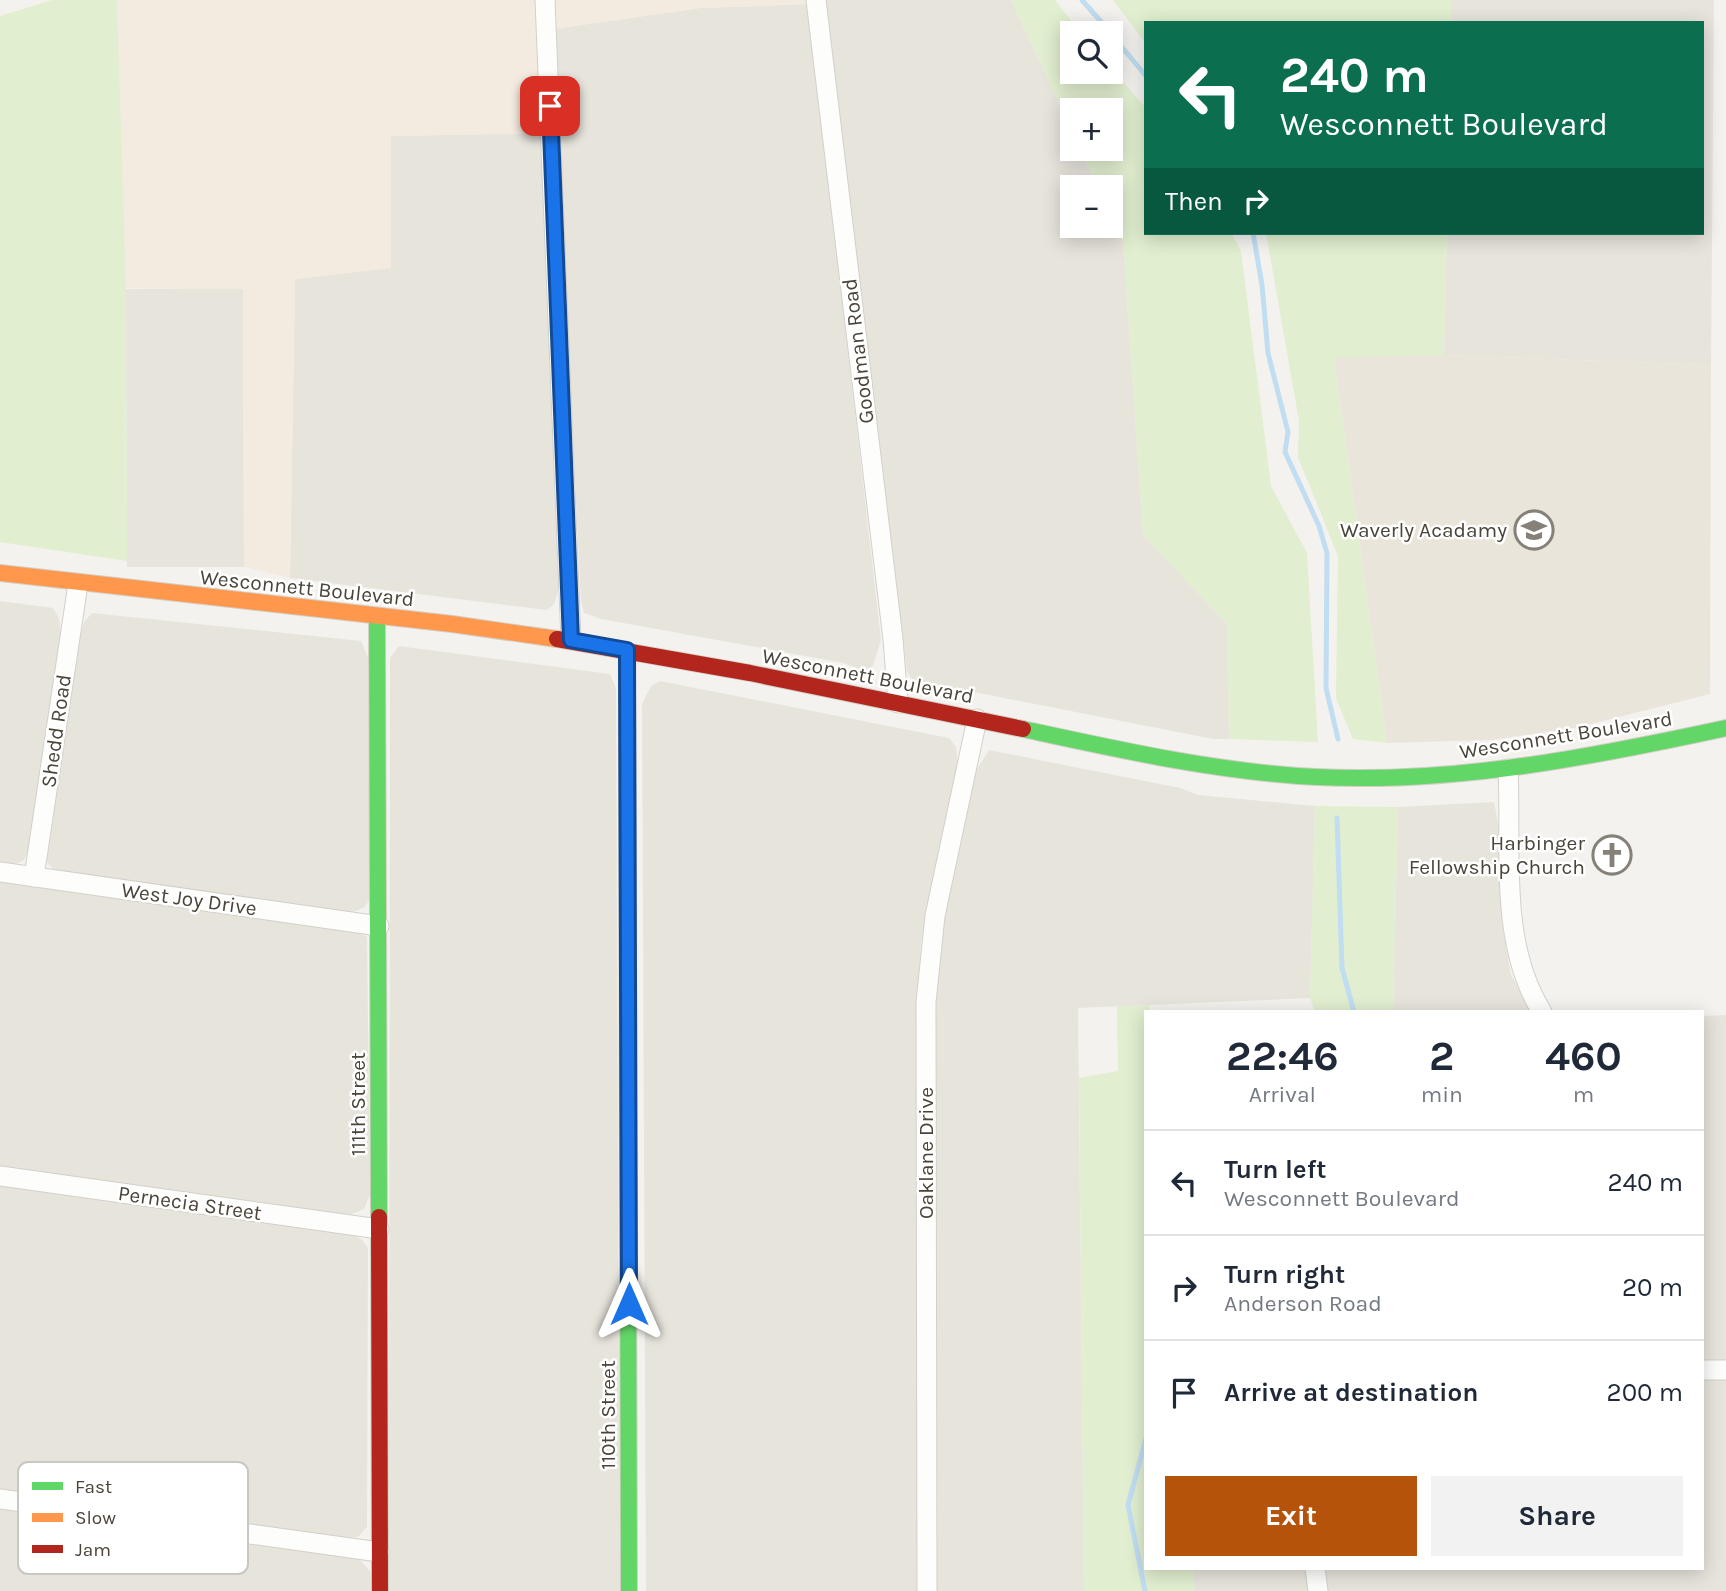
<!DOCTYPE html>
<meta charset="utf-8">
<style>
:root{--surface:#fff;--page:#f2f2f3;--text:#1f2937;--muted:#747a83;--line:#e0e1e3;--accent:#b45309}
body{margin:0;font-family:Karla,sans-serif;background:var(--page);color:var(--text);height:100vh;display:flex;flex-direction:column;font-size:26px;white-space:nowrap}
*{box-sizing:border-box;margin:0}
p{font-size:23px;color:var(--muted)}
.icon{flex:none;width:38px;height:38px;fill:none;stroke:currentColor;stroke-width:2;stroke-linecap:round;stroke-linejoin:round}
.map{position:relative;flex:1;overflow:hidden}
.panel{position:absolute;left:1144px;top:1010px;width:560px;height:560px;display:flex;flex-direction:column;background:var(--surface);border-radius:0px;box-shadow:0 4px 18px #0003}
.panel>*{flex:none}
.guide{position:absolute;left:1144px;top:21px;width:560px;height:214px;border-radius:0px;box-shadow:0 4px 18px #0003;background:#0b6e4f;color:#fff;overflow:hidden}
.fabs{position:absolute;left:1060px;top:21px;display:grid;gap:14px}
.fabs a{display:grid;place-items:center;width:63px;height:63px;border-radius:0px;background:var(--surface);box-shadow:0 4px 18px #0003;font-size:35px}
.pin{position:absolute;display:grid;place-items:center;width:60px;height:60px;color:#fff;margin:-30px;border-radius:14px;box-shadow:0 4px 10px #0006}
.me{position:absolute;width:77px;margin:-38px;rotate:0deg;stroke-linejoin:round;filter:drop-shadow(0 0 5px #0008)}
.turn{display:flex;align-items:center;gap:24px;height:147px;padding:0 21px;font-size:32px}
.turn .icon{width:91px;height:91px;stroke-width:2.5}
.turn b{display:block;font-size:49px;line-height:60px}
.then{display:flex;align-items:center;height:66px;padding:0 21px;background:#0003;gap:14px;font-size:26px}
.eta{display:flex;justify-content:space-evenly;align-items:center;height:119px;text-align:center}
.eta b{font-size:42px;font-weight:700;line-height:49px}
.action{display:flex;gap:14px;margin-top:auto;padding:14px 21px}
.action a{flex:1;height:80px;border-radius:0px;background:var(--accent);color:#fff;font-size:28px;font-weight:700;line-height:80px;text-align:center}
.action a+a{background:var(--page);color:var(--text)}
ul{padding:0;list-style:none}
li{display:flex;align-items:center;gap:21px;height:105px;padding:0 21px;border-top:2px solid var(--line)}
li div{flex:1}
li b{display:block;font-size:26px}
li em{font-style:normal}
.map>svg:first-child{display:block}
.residential{fill:#e7e4dc}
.commercial{fill:#f3ebdf}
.education{fill:#eae5da}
.green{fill:#e1eecf}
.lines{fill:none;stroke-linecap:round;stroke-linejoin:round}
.stream{stroke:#c0ddf1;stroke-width:5}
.street-casing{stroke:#d2d0cb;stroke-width:21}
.fast-casing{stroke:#d3cfc5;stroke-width:18}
.slow-casing{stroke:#d3cfc5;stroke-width:18}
.jam-casing{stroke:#d3cfc5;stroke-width:18}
.street{stroke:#fdfdfc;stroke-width:19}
.fast{stroke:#63d668;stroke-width:16}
.slow{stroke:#ff974d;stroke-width:16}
.jam{stroke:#b3261e;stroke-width:16}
.route-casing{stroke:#114b97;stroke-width:18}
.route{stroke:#1a73e8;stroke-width:12}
.labels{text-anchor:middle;stroke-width:5;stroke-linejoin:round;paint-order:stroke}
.street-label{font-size:21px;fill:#4b4439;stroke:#fff}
.poi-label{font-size:21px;fill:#4b4439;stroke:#fff;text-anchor:end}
.key{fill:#fff;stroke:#c9c7c4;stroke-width:2}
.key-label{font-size:19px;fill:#4b4439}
</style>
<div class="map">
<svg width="1726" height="1591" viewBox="0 0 1726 1591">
<rect width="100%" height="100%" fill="#f4f2ee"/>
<g class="residential">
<polygon points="824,0 1011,0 1073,133 1073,149 1080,149 1098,187 1073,187 1073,226 1111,226 1111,216 1123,241 1143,535 1227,624 1229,739 1213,739 913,680 907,672"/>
<polygon points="1451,0 1714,0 1711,365 1444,355 1447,233 1703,233 1703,23 1451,23"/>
<polygon points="808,4 881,640 873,666 863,671 844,663 601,619 584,613 581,601 553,29 700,8"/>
<polygon points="542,133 560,586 554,604 547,610 290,578 295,279 390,268 391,136"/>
<polygon points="243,288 244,567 127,567 126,289"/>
<polygon points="0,601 53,608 59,618 61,633 31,846 24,860 12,866 0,865"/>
<polygon points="92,613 361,641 368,658 370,899 364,908 352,912 67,873 52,868 46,861 79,641 84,622"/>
<polygon points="399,646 610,674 616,688 620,1591 389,1591 390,658"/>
<polygon points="660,681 949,738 956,747 958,763 921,942 916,1023 919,1591 646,1591 642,704 651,686"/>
<polygon points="989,750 1180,788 1198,795 1315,806 1310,998 1078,1008 1084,1591 935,1591 934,997 940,937 974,774"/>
<polygon points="1494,802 1499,828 1502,924 1511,975 1532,1011 1393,1012 1398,807"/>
<polygon points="0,881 358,932 367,937 370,1195 364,1209 347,1216 0,1168"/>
<polygon points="1726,1015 1726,1361 1703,1364 1703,1016"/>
<polygon points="0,1185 355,1235 362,1240 368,1248 367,1527 358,1537 345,1538 0,1490"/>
<polygon points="1726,1379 1726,1591 1325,1591 1322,1568 1703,1568 1703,1380"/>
<polygon points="0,1507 358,1558 370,1571 372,1591 0,1591"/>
<polygon points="1192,1568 1305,1568 1308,1591 1194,1591"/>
</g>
<g class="commercial">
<polygon points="117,0 536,0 542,133 391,136 391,268 295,279 290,578 244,567 243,289 126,288"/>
<polygon points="552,0 808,0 808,4 700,8 553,29"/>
</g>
<polygon class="education" points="1444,355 1711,365 1710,694 1575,728 1491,740 1387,743 1334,357"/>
<g class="green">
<polygon points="52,0 117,0 126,288 127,561 0,542 0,16"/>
<polygon points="1011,0 1055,0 1081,33 1073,33 1073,72 1111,72 1111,68 1146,108 1146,233 1231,233 1241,251 1271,486 1307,553 1318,742 1229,739 1227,624 1143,535 1123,241 1111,216 1111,187 1098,187 1080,149 1111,149 1111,110 1073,110 1073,133"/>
<polygon points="1113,0 1451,0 1451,23 1146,23 1146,44"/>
<polygon points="1266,233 1447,233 1444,355 1334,358 1387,743 1353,739 1336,698 1338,556 1298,457 1299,421"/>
<polygon points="1315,806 1398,807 1393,1011 1315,1011 1310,998"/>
<polygon points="1149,1005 1150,1011 1146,1012 1146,1568 1192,1568 1194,1591 1084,1591 1079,1078 1118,1071 1117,1006"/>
</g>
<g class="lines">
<g class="stream">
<polyline points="1082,0 1111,33"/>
<polyline points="1111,34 1146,76"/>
<polyline points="1253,233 1262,285 1268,353 1288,432 1285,452 1319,526 1327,553 1326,688 1338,739"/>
<polyline points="1337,818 1342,968 1354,1012"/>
<polyline points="1145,1591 1128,1505 1146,1438"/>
</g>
<g class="street-casing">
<g id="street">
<polyline points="545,0 571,640"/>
<polyline points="816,0 893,639 898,703"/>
<path d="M1508,769C1512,850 1498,941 1542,1012"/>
<polyline points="0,872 379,926"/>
<polyline points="34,877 78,584"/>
<polyline points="0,1176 379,1229"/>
<polyline points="1703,1370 1726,1370"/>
<polyline points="0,1499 379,1552"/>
<polyline points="1315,1568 1318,1591"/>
<polyline points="927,1591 926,1002 935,916 977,719"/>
</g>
</g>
<g class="fast-casing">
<g id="fast">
<polyline points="377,617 379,1217"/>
<path d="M1023,729C1120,750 1217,772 1316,777C1455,784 1592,757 1726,728"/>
<polyline points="628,1244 629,1591"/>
</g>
</g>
<g class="slow-casing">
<g id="slow">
<polyline points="0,573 452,624 557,639"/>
<polyline points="627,650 628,1244"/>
</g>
</g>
<g class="jam-casing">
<g id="jam">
<polyline points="557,639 750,673 1023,729"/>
<polyline points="379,1217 380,1591"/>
</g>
</g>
<use href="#street" class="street"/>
<use href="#fast" class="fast"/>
<use href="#slow" class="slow"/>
<use href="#jam" class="jam"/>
</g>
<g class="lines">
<g class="route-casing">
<polyline id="route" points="550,106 571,640 627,650 629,1304"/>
</g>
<use href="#route" class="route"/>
</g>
<defs>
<g id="school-ring" transform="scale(2.0125)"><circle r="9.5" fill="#fff" stroke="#868178" stroke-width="1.5"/><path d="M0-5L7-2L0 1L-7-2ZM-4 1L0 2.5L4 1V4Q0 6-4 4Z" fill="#868178"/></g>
<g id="church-ring" transform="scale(2.0125)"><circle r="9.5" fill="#fff" stroke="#868178" stroke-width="1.5"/><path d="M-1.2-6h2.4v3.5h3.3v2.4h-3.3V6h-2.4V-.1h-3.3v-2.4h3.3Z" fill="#868178"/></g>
</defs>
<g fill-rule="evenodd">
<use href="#school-ring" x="1534" y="530"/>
<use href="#church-ring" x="1612" y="855"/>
</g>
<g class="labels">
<g class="street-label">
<text transform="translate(858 351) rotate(-97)" y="7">Goodman Road</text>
<text transform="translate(307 588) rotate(6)" y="7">Wesconnett Boulevard</text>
<text transform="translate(868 676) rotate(11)" y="7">Wesconnett Boulevard</text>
<text transform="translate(56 731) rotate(-82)" y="7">Shedd Road</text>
<text transform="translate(1566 735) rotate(-9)" y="7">Wesconnett Boulevard</text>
<text transform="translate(189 899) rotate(8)" y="7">West Joy Drive</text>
<text transform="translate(358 1104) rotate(-90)" y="7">111th Street</text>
<text transform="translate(926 1153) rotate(-90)" y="7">Oaklane Drive</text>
<text transform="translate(190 1203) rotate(8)" y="7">Pernecia Street</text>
<text transform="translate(608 1415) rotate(-90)" y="7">110th Street</text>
</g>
<g class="poi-label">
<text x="1507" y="537">Waverly Acadamy</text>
<text x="1585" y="850">Harbinger<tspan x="1585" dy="24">Fellowship Church</tspan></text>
</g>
</g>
<rect x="18" y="1462" width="230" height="112" rx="10" class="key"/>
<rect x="32" y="1482" width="31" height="8" fill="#63d668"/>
<rect x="32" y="1513" width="31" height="9" fill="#ff974d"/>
<rect x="32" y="1545" width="31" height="8" fill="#b3261e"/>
<g class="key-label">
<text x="75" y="1493">Fast</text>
<text x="75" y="1524">Slow</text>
<text x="75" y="1556">Jam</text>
</g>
</svg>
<div class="fabs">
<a><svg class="icon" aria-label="search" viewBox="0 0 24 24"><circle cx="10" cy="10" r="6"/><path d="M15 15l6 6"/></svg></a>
<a>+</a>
<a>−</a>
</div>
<div class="pin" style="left:550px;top:106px;background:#d93025"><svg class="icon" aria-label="arrive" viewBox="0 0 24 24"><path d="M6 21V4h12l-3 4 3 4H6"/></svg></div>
<svg class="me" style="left:629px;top:1304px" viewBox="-20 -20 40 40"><path d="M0-17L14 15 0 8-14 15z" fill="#1a73e8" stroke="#fff" stroke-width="4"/></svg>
<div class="guide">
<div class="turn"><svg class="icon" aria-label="left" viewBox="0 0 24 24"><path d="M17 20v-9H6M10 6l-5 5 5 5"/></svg><div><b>240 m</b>Wesconnett Boulevard</div></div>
<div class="then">Then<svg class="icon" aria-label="right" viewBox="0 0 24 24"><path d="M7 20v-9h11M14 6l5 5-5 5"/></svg></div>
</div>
<section class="panel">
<div class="eta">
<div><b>22:46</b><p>Arrival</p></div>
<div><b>2</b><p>min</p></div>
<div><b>460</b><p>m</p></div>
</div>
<ul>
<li><svg class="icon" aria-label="left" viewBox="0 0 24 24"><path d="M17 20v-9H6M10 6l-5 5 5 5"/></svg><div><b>Turn left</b><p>Wesconnett Boulevard</p></div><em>240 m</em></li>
<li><svg class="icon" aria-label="right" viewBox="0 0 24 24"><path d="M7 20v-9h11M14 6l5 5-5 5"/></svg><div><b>Turn right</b><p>Anderson Road</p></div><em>20 m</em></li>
<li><svg class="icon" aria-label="arrive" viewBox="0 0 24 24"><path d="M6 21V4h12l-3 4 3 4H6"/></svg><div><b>Arrive at destination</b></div><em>200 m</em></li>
</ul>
<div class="action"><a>Exit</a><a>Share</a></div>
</section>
</div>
